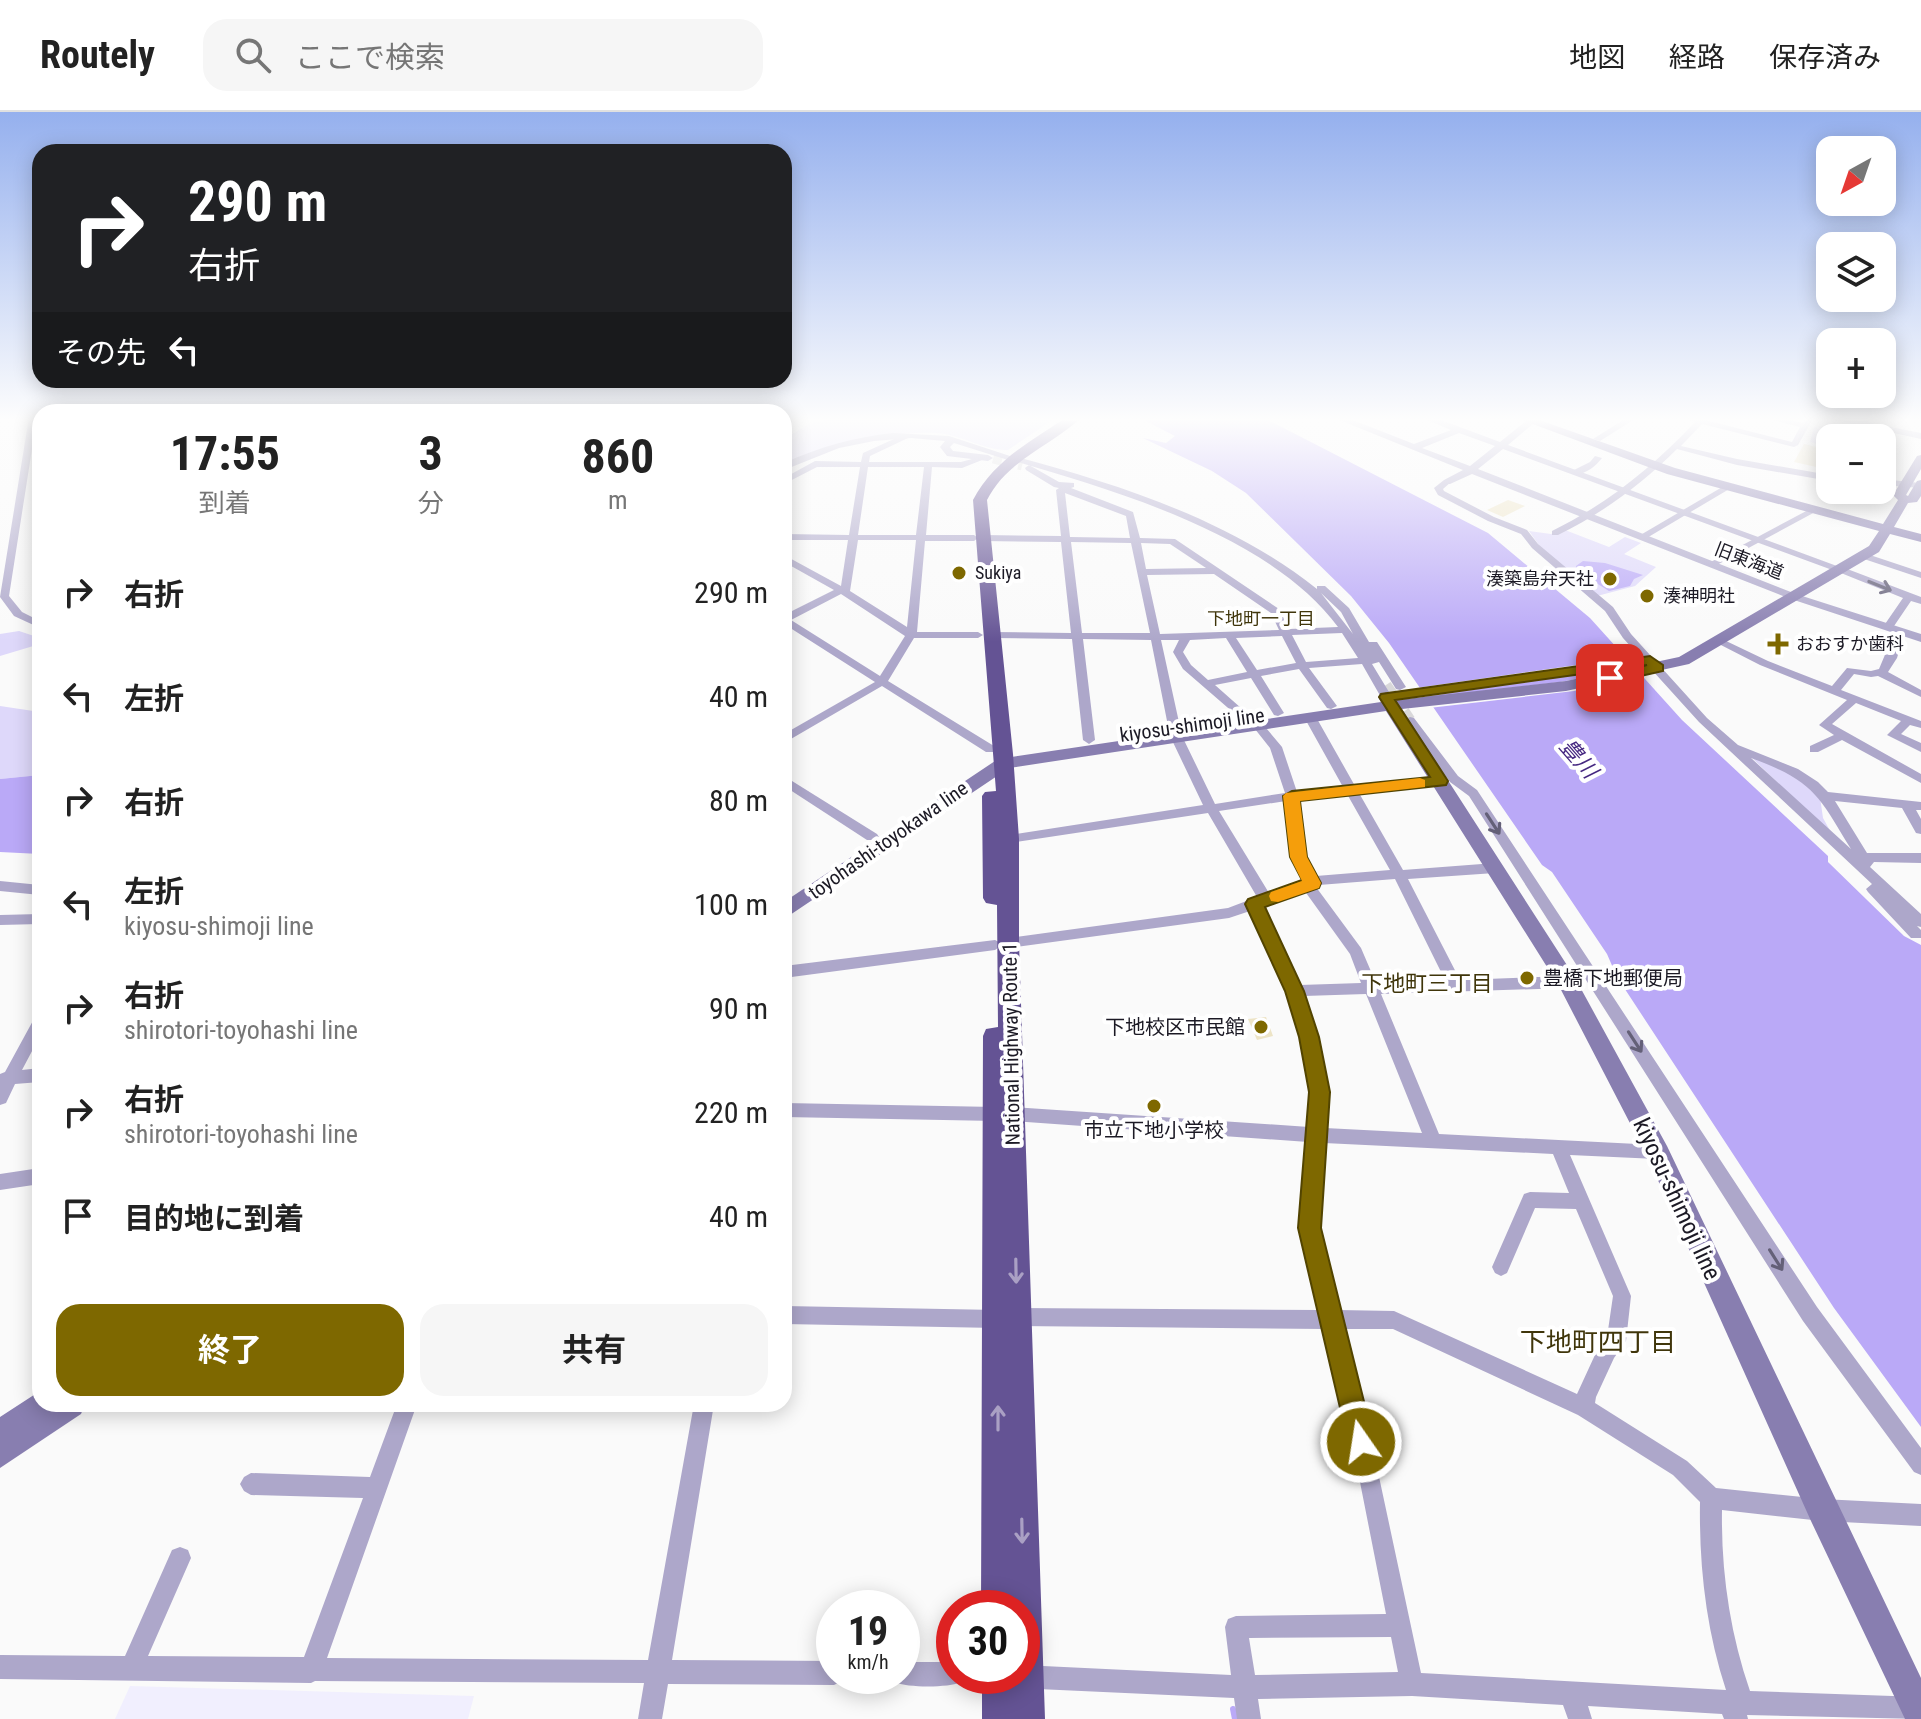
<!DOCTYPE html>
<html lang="ja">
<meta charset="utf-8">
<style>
:root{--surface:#fff;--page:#f6f6f6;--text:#222;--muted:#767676;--line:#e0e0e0;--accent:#7e6800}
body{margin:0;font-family:"Roboto Condensed","Noto Sans JP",sans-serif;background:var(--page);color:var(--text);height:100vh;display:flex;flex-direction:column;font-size:30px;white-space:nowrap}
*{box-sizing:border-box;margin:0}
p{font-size:26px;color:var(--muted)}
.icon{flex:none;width:44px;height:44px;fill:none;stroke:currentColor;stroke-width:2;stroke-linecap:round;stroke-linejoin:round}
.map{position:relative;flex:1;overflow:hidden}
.drawer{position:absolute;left:32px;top:292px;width:760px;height:1008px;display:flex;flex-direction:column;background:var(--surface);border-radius:24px;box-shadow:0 4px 20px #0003}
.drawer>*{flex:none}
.hud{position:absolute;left:32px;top:32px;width:760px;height:244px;border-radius:24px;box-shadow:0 4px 20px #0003;background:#202124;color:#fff;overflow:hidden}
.needle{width:52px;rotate:220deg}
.buttons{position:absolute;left:1816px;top:24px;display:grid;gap:16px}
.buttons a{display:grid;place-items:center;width:80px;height:80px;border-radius:16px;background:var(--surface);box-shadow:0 4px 20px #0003;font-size:40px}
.speed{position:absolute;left:816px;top:1478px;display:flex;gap:16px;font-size:40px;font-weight:700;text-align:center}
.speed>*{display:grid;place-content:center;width:104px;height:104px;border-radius:50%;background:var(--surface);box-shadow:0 4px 20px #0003;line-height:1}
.speed small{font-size:20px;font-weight:400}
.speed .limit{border:12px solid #d22;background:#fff;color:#111}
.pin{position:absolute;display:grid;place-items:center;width:68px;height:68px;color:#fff;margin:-34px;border-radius:16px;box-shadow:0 4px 12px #0006}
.me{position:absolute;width:88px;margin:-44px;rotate:347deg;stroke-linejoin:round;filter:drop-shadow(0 0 6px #0008)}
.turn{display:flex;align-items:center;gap:28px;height:168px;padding:0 24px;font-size:36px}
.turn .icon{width:104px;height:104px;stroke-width:2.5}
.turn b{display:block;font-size:56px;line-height:68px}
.then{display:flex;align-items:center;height:76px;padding:0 24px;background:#0003;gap:16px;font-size:30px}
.eta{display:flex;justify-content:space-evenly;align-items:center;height:136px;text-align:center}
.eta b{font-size:48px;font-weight:700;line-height:56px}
.button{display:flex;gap:16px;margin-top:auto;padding:16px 24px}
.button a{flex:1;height:92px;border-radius:24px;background:var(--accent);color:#fff;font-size:32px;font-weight:700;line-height:92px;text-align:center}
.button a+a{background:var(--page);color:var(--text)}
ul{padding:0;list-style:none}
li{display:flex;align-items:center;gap:24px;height:104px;padding:0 24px}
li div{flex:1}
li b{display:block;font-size:30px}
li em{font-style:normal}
header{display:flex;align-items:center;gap:48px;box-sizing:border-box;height:112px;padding:0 40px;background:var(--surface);border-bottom:2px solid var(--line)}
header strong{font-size:38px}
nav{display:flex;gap:44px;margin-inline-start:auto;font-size:28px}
.search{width:560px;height:72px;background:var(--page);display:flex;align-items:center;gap:20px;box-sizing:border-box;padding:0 28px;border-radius:24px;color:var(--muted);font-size:30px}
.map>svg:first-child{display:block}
.built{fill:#f1effe}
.green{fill:#ded8fa}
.water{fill:#baa9f7}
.pier{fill:#fafafa}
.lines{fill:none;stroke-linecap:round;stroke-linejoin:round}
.stream{stroke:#baa9f7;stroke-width:6}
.building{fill:#ede4c6}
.minor-tunnel-far1{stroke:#d9d8da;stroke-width:9;stroke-dasharray:9 4;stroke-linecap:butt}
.minor-tunnel{stroke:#d9d8da;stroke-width:11;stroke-dasharray:11 5;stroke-linecap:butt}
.minor{fill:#ada7ca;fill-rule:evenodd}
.tertiary{fill:#ada7ca;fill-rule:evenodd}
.secondary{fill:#887eb0;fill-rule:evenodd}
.trunk{fill:#645394;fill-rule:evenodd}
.oneway{stroke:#646078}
.oneway2{stroke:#aaa0c4}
.route{fill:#7e6800;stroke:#524400;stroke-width:2}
.slow{fill:#f59e0b}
.poi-dot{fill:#7e6800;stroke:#fff;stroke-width:3}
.labels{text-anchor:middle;stroke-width:8;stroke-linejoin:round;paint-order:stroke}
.far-street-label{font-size:18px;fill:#1c1a25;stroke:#fff}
.far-poi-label{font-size:18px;fill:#1c1a25;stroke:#fff;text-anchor:start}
.far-neighbourhood-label{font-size:18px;fill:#40360b;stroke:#fff}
.street-label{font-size:20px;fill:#1c1a25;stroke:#fff}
.poi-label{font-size:20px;fill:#1c1a25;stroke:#fff;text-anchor:start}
.water-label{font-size:22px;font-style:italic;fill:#462881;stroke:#fff}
.neighbourhood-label{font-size:22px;fill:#40360b;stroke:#fff}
.near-street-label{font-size:24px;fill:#1c1a25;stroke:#fff}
.near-neighbourhood-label{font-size:26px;fill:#40360b;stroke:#fff}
</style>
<header>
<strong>Routely</strong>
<div class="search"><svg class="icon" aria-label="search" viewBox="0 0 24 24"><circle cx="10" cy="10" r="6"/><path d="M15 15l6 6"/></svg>ここで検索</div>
<nav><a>地図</a><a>経路</a><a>保存済み</a></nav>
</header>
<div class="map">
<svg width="1921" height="1607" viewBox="0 0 1921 1607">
<rect width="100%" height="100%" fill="#fafafa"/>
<polygon class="built" points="130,1574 474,1584 468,1607 115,1607"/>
<g class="green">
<path d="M821,305H1057L1008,338C985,339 960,322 936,321C883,318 834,336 784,353V327L807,313L824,308Z"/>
<polygon points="1826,310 1855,317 1866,326 1862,322 1863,326 1830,326 1830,335 1810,330 1814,315 1828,313"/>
<polygon points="1565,418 1609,435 1625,425 1641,431 1624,442 1656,455 1635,474 1597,484 1541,436 1529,419 1551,422"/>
<polygon points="19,519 40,526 40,532 0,544 0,522"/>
<polygon points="0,594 40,600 40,663 0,667"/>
<polygon points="1750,644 1794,663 1820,685 1823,706 1833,724"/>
</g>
<g class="water">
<polygon points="1138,305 1262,305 1488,421 1590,506 1682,608 1828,744 1828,750 1904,824 1921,833 1921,1315 1834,1196 1617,865 1607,842 1552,760 1542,753 1389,531 1351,484 1246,381 1212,359 1147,328 1143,326 1166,331 1175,324"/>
<polygon points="1583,449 1605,451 1643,463 1634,467 1630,474 1609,479 1577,459 1576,454"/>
<polygon points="40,663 40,742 0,740 0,667"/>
</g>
<g class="pier">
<polygon points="1633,545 1641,553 1422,585 1416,576"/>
<polygon points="1643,555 1651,564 1574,579 1429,596 1423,586 1560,570"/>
</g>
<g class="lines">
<polyline class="stream" points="1233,1597 1235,1607"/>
</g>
<g class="building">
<polygon points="1804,332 1830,338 1830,358 1794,350"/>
<polygon points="1508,388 1525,394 1503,405 1487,398"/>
<polygon points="1266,905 1273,924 1257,928 1248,907"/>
</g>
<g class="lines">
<polyline class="minor-tunnel-far1" points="993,347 1022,354"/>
<polyline class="minor-tunnel" points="1386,573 1410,608"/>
<g class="minor">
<polygon points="29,305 37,305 9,484 22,500 40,509 40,516 14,504 0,485"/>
<polygon points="1628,305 1638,305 1600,329 1593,327"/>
<path d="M1680,305H1708L1705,308L1792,330L1800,315L1760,305H1776L1803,311L1806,305H1814L1798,333L1794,335L1702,312L1681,334L1737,347L1830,363V369L1737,353L1677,337C1642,372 1603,401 1558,423H1552V419C1607,392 1653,355 1695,310Z"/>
<polygon points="1865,305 1873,305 1864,315 1860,313"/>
<path d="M905,322L909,324L908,326L870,344L869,350H961L983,344L987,346L962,356L932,355L926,423H974L978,426L983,423L1061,424L1056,378L1059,376L1054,375L1026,358L1025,356L1029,353L1059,370L1074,371V375L1071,376L1133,400L1140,426L1175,427L1279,497L1289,517L1338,515C1271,424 1119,380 1014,349L1013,347L1017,345C1121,373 1232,409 1317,477V474H1325L1349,496L1369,530H1377L1406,575L1400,578L1396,577L1379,550L1372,552L1392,585L1390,587H1382L1362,552L1309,556L1337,594L1331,597L1327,596L1299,557L1261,564L1284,601L1278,604L1274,603L1251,566L1215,573L1250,604V608H1242L1183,557L1173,540L1179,528H1161L1182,624L1215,692L1285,681L1270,636L1251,612L1257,609L1261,610L1282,635L1297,680L1343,675L1304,605L1310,602L1316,605L1355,674L1444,666L1446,669L1440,673L1359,681L1403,758L1495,751L1502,756L1495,761L1408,767L1460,868L1567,864L1572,866L1574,870L1572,874L1567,876L1381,882L1439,1022L1657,1033L1663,1035L1665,1040L1663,1045L1657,1047L1570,1043L1631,1184L1626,1229L1614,1246L1596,1285L1595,1291L1687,1349L1716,1376L1822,1387L1921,1392V1414L1822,1409L1722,1398C1721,1460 1730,1521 1750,1579L1921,1585V1607L1747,1603L1748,1607H1724L1722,1602L1588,1594L1592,1607H1568L1563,1593L1412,1584L1258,1587L1261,1607H1237L1234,1586L1015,1576L1007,1572L1003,1564H1022V1553L1231,1563L1225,1515L1228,1507L1236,1504L1386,1502L1358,1360L1324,1217L1017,1214L1010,1212L1007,1205L1010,1198L1017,1196L1319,1198L1300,1116L1308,1030L1012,1009L1006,1007L1004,1002L1002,1007L996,1009L784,1005V991L996,995L1002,997L1004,1002L1006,997L1012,995L1309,1015C1310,1003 1313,990 1312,978C1306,914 1277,856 1250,799L1229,806L1008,836L1002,833L995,838L784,866V854L995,828L1001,831L1008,826L1228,796L1257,785L1208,701L1009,731L1002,727L1009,723L1203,693L1170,624L1151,528L1083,527L1095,628L1089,632L1083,628L1072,527L992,526L987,523L992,520L1071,521L1061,430L983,429L978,426L974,429H925L917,520H978L983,523L978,526H914L888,569L994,634V640H986L882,574L784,631V622L875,570L784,512V503L834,478L784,450V443L841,474L848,428H784V422L849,423L860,355H817L784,372V366L815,349L861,350L863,341ZM868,355H924L916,423H858ZM1065,381L1126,404L1130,426L1070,425ZM858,428H916L907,515L850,479ZM1071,430L1131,431L1150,521H1082ZM1141,431L1170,432L1206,456L1146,457ZM1214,462L1271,501L1279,518L1160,522L1147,463ZM1321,481L1341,500L1353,522ZM841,482L905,524L880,564L791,508ZM1342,521L1358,546L1306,550L1292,523ZM1282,524L1296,551L1257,558L1236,526ZM1226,526L1247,560L1208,568L1191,553L1183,540L1190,528ZM1347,682L1390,758L1316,764L1305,745L1299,687ZM1286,689L1291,745L1304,768L1269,781L1219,699ZM1395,767L1445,868L1376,871L1361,836L1316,775L1319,773ZM1304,778L1350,842L1361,871L1300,873L1262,794ZM1366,882L1422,1021L1325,1016L1328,980L1317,925L1304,884ZM1324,1031L1553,1042L1569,1081L1530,1080L1524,1082L1492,1155L1495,1161L1501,1164L1507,1161L1535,1096L1576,1097L1613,1184L1607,1225L1600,1232L1577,1282L1394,1199L1338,1198L1318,1116ZM1343,1217H1393L1578,1303L1673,1363L1700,1390C1699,1454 1706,1517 1726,1578L1421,1561L1378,1360ZM1391,1525L1398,1560L1255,1563L1249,1526Z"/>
<path d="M1595,344L1602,346C1596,354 1585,363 1574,362V358L1590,350Z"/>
<polygon points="1882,367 1920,371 1921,376 1882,373"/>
<path d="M1444,368L1451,370L1443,377L1444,379L1494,405L1527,418L1538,432L1613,495L1631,522L1707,606L1738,633L1798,657L1818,670L1828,680L1921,690V698H1916L1921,707V722L1916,721L1902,696L1835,689L1867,741H1921V751L1874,750L1870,755L1921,802V815L1917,814L1921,818V826H1911L1868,780L1866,777L1872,772L1699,610L1623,526L1605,499L1532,436L1521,422L1488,409L1438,383L1434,376ZM1751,646C1814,669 1818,683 1851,737Z"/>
<polygon points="1724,374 1731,376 1645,427 1637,425"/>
<polygon points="40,377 40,394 36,391 36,380"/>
<polygon points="1810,397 1817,399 1715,454 1707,452"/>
<polygon points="1864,441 1921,460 1921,466 1861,446 1861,442"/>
<polygon points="1836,455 1842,455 1921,485 1921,492 1911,489 1892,517 1884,517 1883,515 1903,486 1836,459"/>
<polygon points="1900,516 1905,519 1897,546 1888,560 1921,578 1921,585 1878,564 1871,565 1854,562 1841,578 1921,609 1921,616 1910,613 1901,622 1921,631 1921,640 1887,623 1901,609 1856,591 1832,612 1921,662 1921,671 1842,628 1818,640 1810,640 1810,634 1834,623 1819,613 1847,588 1760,553 1715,530 1716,528 1724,528 1768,549 1832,574 1847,556 1871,559 1879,557 1895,519"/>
<polygon points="1410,605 1414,606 1458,664 1477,678 1817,1195 1921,1336 1921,1363 1914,1360 1803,1209 1469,684 1450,670 1404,608"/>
<polygon points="784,664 877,722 879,725 877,728 867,728 784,674"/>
<polygon points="40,802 40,812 0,813 0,803"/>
<polygon points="40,903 40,924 22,958 40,956 40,970 15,972 6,991 0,993 0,962 5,960 35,905"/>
<polygon points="40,1056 40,1072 0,1078 0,1062"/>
<polygon points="784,1194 997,1198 1004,1200 1007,1207 1004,1214 997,1216 784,1212"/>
<polygon points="397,1292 417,1292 327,1546 648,1548 694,1292 714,1292 672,1548 834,1549 834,1564 844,1564 842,1569 834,1573 668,1572 662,1607 638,1607 644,1571 315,1569 311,1571 0,1567 0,1543 125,1544 172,1438 180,1435 188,1438 191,1446 148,1544 304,1545 363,1386 251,1383 244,1379 240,1372 244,1365 251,1361 370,1365"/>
<path d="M902,1550H954V1564H965L962,1570C947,1576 909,1576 894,1570L891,1564H902Z"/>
</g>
<g class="tertiary">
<path d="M1332,305H1345L1414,332L1451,318L1420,305H1433L1500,330L1531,305H1541L1508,333L1845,457L1835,459L1503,337L1478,357L1796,482L1921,522V530L1788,486L1472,362L1450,372H1444V368L1463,358ZM1459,321L1495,334L1470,354L1422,336Z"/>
<polygon points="1821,305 1840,305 1921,321 1921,327"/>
<path d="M893,321L949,324L1013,345L1008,348L954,331L950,335L953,339L988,343L993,346L988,349L947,344L940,335L945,329L911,326L874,329L839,336L784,358V351C819,335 855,325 893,321Z"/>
<polygon points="0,769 40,773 40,783 0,779"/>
</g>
<g class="secondary">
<polygon points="1514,305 1531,305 1675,356 1883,412 1898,388 1893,383 1917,344 1921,343 1921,357 1906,383 1908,384 1917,369 1921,368 1921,384 1917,390 1908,391 1894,415 1921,422 1921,430 1890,422 1879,440 1689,552 1566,579 1402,597 1574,864 1667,1034 1921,1566 1921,1607 1905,1607 1811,1409 1648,1046 1559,874 1386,599 1009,656 784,807 784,790 998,647 1381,590 1378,585 1386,580 1396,588 1566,569 1679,545 1869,434 1879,419 1667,362"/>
<polygon points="40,1279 40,1292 85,1292 81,1302 0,1356 0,1305"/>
</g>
<path class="trunk" d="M1067,305H1082C1050,335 1008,347 987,388L1013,642L1019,727V831L1045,1607H982V1564H1022V1496H981L983,924L986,917L998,915L997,793L986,791L983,786L982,684L985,680L996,679L973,388C994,348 1031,329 1067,305Z"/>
</g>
<defs><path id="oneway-shaft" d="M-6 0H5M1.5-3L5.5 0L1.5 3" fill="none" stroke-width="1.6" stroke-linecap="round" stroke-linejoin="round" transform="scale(2)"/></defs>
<g class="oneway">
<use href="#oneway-shaft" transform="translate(1880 474) rotate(22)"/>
<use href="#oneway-shaft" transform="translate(1493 712) rotate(57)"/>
<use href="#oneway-shaft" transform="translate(1635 930) rotate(57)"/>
<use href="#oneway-shaft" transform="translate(1776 1148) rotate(58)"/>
</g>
<g class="oneway2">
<use href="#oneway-shaft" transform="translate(1016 1159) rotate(89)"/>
<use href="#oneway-shaft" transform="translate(998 1306) rotate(-90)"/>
<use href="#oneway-shaft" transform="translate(1022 1419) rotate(89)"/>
</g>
<linearGradient id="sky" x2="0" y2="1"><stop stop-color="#95b0ee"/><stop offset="0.58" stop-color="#fdfdfd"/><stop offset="1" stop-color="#fdfdfd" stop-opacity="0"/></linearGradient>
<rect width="1921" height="530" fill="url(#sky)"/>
<polygon class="route" points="1650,544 1663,553 1663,559 1610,571 1603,566 1647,553 1395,588 1448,669 1446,673 1300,689 1307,745 1321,771 1319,776 1265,795 1304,879 1319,925 1330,980 1321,1116 1374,1330 1370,1340 1361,1344 1352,1340 1348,1330 1298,1116 1309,980 1299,925 1285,879 1245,792 1248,787 1302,768 1290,745 1283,684 1292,679 1430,665 1379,585 1381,582"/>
<polygon class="slow" points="1420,666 1425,668 1425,675 1300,689 1307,745 1321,771 1319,776 1278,790 1271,789 1269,784 1271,780 1302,769 1290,745 1283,684 1286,681"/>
<g class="poi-dot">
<circle cx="959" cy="461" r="8"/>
<circle cx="1610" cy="467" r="8"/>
<circle cx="1647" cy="484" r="8"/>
<path d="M1774 520h8v8h8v8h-8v8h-8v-8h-8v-8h8z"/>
<circle cx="1527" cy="866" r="8"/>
<circle cx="1261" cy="915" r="8"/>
<circle cx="1154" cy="994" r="8"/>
</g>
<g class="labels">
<g class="far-street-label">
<text transform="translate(1749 449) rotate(21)" y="6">旧東海道</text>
</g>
<g class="far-poi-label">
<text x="975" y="467">Sukiya</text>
<text x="1594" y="473" text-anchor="end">湊築島弁天社</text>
<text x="1663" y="490">湊神明社</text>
<text x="1796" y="538">おおすか歯科</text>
</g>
<g class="far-neighbourhood-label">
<text x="1261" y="513">下地町一丁目</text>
</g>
<g class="street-label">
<text transform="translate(1192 613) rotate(-8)" y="7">kiyosu-shimoji line</text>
<text transform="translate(888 728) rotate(-35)" y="7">toyohashi-toyokawa line</text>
<text transform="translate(1011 932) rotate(-91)" y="7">National Highway Route 1</text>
</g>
<g class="poi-label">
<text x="1543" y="873">豊橋下地郵便局</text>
<text x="1245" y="922" text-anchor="end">下地校区市民館</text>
<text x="1154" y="1025" text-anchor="middle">市立下地小学校</text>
</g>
<g class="water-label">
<text transform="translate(1579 646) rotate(49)" y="8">豊川</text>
</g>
<g class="neighbourhood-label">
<text x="1427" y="879">下地町三丁目</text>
</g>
<g class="near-street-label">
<text transform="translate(1677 1087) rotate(65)" y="8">kiyosu-shimoji line</text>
</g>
<g class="near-neighbourhood-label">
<text x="1598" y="1239">下地町四丁目</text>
</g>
</g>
</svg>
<div class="buttons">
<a><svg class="needle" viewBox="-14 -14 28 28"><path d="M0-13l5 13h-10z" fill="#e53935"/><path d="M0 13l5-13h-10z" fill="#767676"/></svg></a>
<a><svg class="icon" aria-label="layers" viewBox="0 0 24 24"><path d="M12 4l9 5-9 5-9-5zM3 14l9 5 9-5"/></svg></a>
<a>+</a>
<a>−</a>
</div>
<div class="speed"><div>19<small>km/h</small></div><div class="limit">30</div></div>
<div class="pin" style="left:1610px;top:566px;background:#d93025"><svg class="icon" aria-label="arrive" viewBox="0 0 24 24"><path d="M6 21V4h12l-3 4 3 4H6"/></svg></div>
<svg class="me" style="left:1361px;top:1330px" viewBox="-20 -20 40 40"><circle r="17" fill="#7e6800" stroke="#fff" stroke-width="3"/><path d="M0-11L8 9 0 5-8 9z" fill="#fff"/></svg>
<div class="hud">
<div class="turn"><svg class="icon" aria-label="right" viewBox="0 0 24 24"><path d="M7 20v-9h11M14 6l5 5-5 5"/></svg><div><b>290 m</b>右折</div></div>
<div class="then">その先<svg class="icon" aria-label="left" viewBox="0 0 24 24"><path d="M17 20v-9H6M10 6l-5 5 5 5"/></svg></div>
</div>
<section class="drawer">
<div class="eta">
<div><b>17:55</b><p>到着</p></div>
<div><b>3</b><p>分</p></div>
<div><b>860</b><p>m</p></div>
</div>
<ul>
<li><svg class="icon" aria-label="right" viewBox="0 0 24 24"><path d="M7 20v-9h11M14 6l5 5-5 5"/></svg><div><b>右折</b></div><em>290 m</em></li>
<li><svg class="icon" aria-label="left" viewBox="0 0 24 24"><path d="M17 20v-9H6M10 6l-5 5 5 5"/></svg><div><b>左折</b></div><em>40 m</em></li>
<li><svg class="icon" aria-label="right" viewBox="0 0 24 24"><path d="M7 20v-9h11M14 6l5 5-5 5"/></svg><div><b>右折</b></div><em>80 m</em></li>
<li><svg class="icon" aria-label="left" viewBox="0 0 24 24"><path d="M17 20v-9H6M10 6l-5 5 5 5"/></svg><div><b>左折</b><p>kiyosu-shimoji line</p></div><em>100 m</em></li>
<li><svg class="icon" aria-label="right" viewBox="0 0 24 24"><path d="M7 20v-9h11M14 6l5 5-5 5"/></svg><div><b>右折</b><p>shirotori-toyohashi line</p></div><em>90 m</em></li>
<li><svg class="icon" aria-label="right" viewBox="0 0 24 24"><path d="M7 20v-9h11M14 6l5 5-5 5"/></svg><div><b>右折</b><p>shirotori-toyohashi line</p></div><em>220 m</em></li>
<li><svg class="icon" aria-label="arrive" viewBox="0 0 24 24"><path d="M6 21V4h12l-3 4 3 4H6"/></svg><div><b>目的地に到着</b></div><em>40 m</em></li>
</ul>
<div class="button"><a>終了</a><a>共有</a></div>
</section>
</div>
